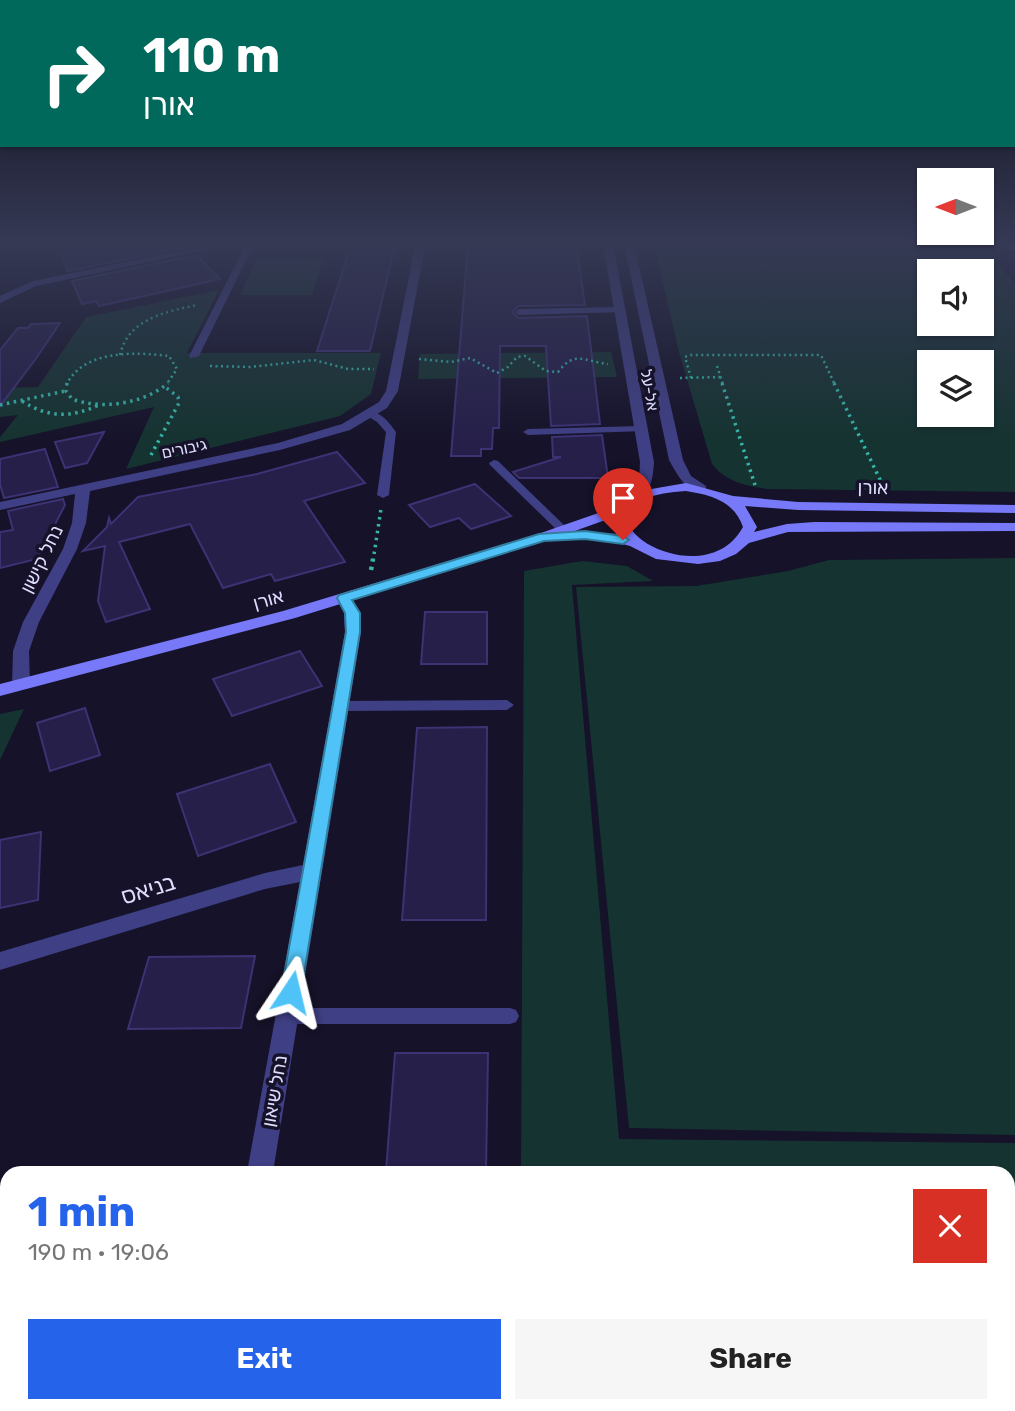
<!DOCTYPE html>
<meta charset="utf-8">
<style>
:root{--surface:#fff;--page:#f6f6f6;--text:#222;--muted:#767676;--accent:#2563eb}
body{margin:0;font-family:Rubik,"Noto Sans Hebrew",sans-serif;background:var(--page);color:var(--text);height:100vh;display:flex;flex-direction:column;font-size:26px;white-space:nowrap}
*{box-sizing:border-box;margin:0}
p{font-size:23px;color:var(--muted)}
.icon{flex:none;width:38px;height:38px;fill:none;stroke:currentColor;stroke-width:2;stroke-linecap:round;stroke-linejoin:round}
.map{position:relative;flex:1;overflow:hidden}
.drawer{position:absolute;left:0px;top:1166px;width:1015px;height:247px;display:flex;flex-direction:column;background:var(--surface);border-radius:21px 21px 0 0;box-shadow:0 2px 5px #0004}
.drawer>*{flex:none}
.guide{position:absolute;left:0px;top:0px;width:1015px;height:147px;box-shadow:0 2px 5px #0004;background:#00695c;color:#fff;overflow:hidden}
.needle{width:46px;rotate:270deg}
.controls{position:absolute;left:917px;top:168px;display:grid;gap:14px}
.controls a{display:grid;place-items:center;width:77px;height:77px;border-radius:0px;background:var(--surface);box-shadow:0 2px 5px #0004;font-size:35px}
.pin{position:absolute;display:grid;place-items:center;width:60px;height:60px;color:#fff;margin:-72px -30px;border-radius:50% 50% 50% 0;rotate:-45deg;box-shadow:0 0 7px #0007}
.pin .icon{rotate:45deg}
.me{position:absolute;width:77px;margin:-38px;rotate:10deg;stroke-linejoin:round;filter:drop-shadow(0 0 5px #0008)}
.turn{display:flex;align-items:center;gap:24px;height:147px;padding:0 28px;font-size:32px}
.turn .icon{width:91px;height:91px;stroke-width:2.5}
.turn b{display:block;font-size:49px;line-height:60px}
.round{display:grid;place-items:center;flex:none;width:74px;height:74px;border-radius:0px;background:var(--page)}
.head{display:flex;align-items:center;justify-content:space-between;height:119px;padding:0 28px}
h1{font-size:42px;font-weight:700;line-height:52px;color:var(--accent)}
.button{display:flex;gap:14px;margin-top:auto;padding:14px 28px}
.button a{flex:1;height:80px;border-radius:0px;background:var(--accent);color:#fff;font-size:28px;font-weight:700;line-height:80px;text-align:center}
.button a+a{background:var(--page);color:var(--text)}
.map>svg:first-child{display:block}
.green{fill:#153330;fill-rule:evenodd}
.building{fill:#251f49;stroke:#3c3274;stroke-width:2}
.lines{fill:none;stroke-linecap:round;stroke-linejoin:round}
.path-far2{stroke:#36b6a9;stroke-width:2.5;stroke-dasharray:2 3.5;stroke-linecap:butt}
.path-far1{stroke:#36b6a9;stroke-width:3.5;stroke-dasharray:2.5 4.5;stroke-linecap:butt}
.path{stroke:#36b6a9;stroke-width:4.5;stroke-dasharray:3.5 5;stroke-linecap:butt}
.lane{fill:#3f3f85;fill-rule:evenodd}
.street{fill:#3f3f85;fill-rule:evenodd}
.secondary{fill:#7779f9;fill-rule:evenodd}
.highway{fill:#f75cad;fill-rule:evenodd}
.route{fill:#4fc3f7;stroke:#337fa1;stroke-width:2}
.labels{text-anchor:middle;stroke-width:7;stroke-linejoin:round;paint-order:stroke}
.far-street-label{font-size:16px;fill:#dedbfd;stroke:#151229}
.street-label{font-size:19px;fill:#dedbfd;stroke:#151229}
.near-street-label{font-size:23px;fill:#dedbfd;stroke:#151229}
</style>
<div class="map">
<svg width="1015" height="1411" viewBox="0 0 1015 1411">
<rect width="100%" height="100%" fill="#151229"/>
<g class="green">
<path d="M654,244H980L1015,284V492L768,489C746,486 726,482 712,464L679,352ZM929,271H982V324H929ZM929,362H982V415H929Z"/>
<polygon points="323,259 312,295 240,295 256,260"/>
<polygon points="219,290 187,353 381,353 371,394 340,416 126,469 154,407 0,442 0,437 18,415 0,417 0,388 38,387 86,317"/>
<polygon points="611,352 617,377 418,379 420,354"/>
<polygon points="1015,558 1015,1135 629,1128 576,587 696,586 788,571 829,560"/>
<polygon points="582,561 627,566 653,581 572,585 619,1139 1015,1143 1015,1411 0,1411 0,1377 7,1375 7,1405 1008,1405 1008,1172 521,1172 524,571"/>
<polygon points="24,709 0,760 0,714"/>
</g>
<g class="building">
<polygon points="56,244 186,244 188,247 68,271"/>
<polygon points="468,244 576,246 585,305 519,306 512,312 519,318 587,316 600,424 551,426 546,346 500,346 499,428 493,428 492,449 481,449 481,456 451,456"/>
<polygon points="351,245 395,245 370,351 317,351"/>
<polygon points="196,255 220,279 99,306 96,301 82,304 72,281"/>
<polygon points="60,323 35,360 0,406 0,350 18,328 28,328 31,324"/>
<polygon points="104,432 87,463 65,468 55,442"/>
<polygon points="602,435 608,478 519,478 513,472 561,457 553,457 552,437"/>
<polygon points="45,449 58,487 4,498 0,484 0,459"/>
<polygon points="337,452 365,483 304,501 345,562 275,581 271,574 223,588 190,524 119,542 150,609 106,622 98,601 105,546 83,551 107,527 109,518 111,524 138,497 257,474"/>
<polygon points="475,484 511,516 471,529 459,518 430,527 409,505"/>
<polygon points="63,499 65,505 37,559 0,568 0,532 13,530 8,511"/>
<polygon points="425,612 487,612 487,664 421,664"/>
<polygon points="300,651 322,686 232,716 213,679"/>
<polygon points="85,708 100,755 50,771 37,723"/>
<polygon points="487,727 486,920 402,920 417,728"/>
<polygon points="270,764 296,822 198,856 177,794"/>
<polygon points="41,832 38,900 0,908 0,840"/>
<polygon points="255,956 241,1028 128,1029 149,957"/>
<polygon points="395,1053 488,1053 486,1171 386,1171"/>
</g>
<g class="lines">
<g class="path-far2">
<path d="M120,355C128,319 165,312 197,305"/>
<path d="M419,359L451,362L470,358L497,373L508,367L517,357L525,356L546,371L558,372C575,350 583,361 608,364"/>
<polyline points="210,366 250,367 314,360 348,369 374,369"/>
<polyline points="717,366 723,385"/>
<polyline points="680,378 721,377"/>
<polyline points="691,378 685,357 690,355 821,355 835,385"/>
<path d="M66,385C85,349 135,352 169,356L177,369L166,385"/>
</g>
<g class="path-far1">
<path d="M67,383L66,391L72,399C101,410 144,404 168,383"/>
<polyline points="722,383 755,485"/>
<polyline points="834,383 884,488"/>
<path d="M22,401C48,418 71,418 99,405"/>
<polyline points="0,405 65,391"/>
<polyline points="151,455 179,403 178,397 164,386"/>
<polyline points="373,561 381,509"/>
</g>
<polyline class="path" points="371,570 373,559"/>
<g class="lane">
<polygon points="246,244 254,244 199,356 191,358 189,356"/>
<polygon points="619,307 622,308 622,312 519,315 515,312 519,309"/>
<path d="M366,411C380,410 389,422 396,432L389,495L383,498L377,495L386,432L377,422L366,415Z"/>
<polygon points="641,426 645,427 645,431 528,435 523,432 528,429"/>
<polygon points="494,460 498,461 567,528 567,532 559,532 490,465 489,463"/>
<polygon points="507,700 514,705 507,710 340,711 333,706 340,701"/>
<polygon points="287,1008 510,1008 516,1010 519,1016 516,1022 510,1024 287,1024 281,1022 278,1016 281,1010"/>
</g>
<g class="street">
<polygon points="214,244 233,244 36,286 0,303 0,296 33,281"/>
<polygon points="411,244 421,244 424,252 398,391 387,408 350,430 280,450 90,491 86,523 77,549 39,622 29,651 30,685 27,689 15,689 12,685 13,651 23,622 63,549 72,523 75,494 0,510 0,502 278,443 342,424 379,402 386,391 414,252"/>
<path d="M603,244H613L654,462C653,478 651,495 634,501L627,497L639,482L640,462Z"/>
<path d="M624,244H634L683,460L691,476L706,486V492C687,495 677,474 669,460Z"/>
<polygon points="344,593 350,595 360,613 361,632 273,1172 247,1172 300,882 265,889 0,970 0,952 265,873 303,865 345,632 344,613 336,598"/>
</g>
<path class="secondary" d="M686,483L733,496L798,502L1015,505V513L798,510L745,506L757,527L754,532L787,524L814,522L1015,523V531L788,532L749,543L736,554L720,561L698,564L656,559L630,546L607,540H564L557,537L295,618L0,696V684L283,611L538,534L607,510L640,491ZM686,491C711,495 734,501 743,527C700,606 543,500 686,491ZM611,518L619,534L572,532Z"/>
<polygon class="highway" points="1007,244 1015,244 1015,250 1011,249"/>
</g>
<linearGradient id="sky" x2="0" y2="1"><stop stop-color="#0c0a17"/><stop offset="0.55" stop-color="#353954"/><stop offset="1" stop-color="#353954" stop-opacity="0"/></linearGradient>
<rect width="1015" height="442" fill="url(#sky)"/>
<polygon class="route" points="585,531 623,536 629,540 623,544 585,539 544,541 352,600 360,613 360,632 301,992 298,998 291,1001 284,998 281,992 346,632 345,613 337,598 339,595 539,534"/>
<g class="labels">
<g class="far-street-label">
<text transform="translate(650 390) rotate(80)" y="6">אל-על</text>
<text transform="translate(184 448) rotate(-12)" y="6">גיבורים</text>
</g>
<g class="street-label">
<text transform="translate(873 487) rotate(1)" y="7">אורן</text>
<text transform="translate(41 559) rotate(-64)" y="7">נחל קישון</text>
<text transform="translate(268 599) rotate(-16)" y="7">אורן</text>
<text transform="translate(274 1091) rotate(-80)" y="7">נחל שיאון</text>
</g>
<g class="near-street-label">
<text transform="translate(148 889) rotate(-17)" y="8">בניאס</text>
</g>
</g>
</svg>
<div class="controls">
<a><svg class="needle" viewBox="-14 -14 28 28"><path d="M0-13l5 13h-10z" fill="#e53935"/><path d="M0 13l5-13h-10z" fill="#767676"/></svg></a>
<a><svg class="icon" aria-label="sound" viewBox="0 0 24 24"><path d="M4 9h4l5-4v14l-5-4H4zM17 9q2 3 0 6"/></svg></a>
<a><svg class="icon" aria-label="layers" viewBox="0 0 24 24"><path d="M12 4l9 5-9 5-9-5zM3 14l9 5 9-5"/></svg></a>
</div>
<div class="pin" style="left:623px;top:540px;background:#d93025"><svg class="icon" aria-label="arrive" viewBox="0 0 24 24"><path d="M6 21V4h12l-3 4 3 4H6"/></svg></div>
<svg class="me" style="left:291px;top:992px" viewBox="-20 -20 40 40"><path d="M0-17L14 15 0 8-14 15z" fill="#4fc3f7" stroke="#fff" stroke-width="4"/></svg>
<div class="guide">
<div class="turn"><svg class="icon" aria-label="right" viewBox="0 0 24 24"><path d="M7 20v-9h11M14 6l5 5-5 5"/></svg><div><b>110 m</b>אורן</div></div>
</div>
<section class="drawer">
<div class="head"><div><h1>1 min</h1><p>190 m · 19:06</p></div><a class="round" style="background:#d93025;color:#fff"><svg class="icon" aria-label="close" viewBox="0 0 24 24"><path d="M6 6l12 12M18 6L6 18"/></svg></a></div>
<div class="button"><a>Exit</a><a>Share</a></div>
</section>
</div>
